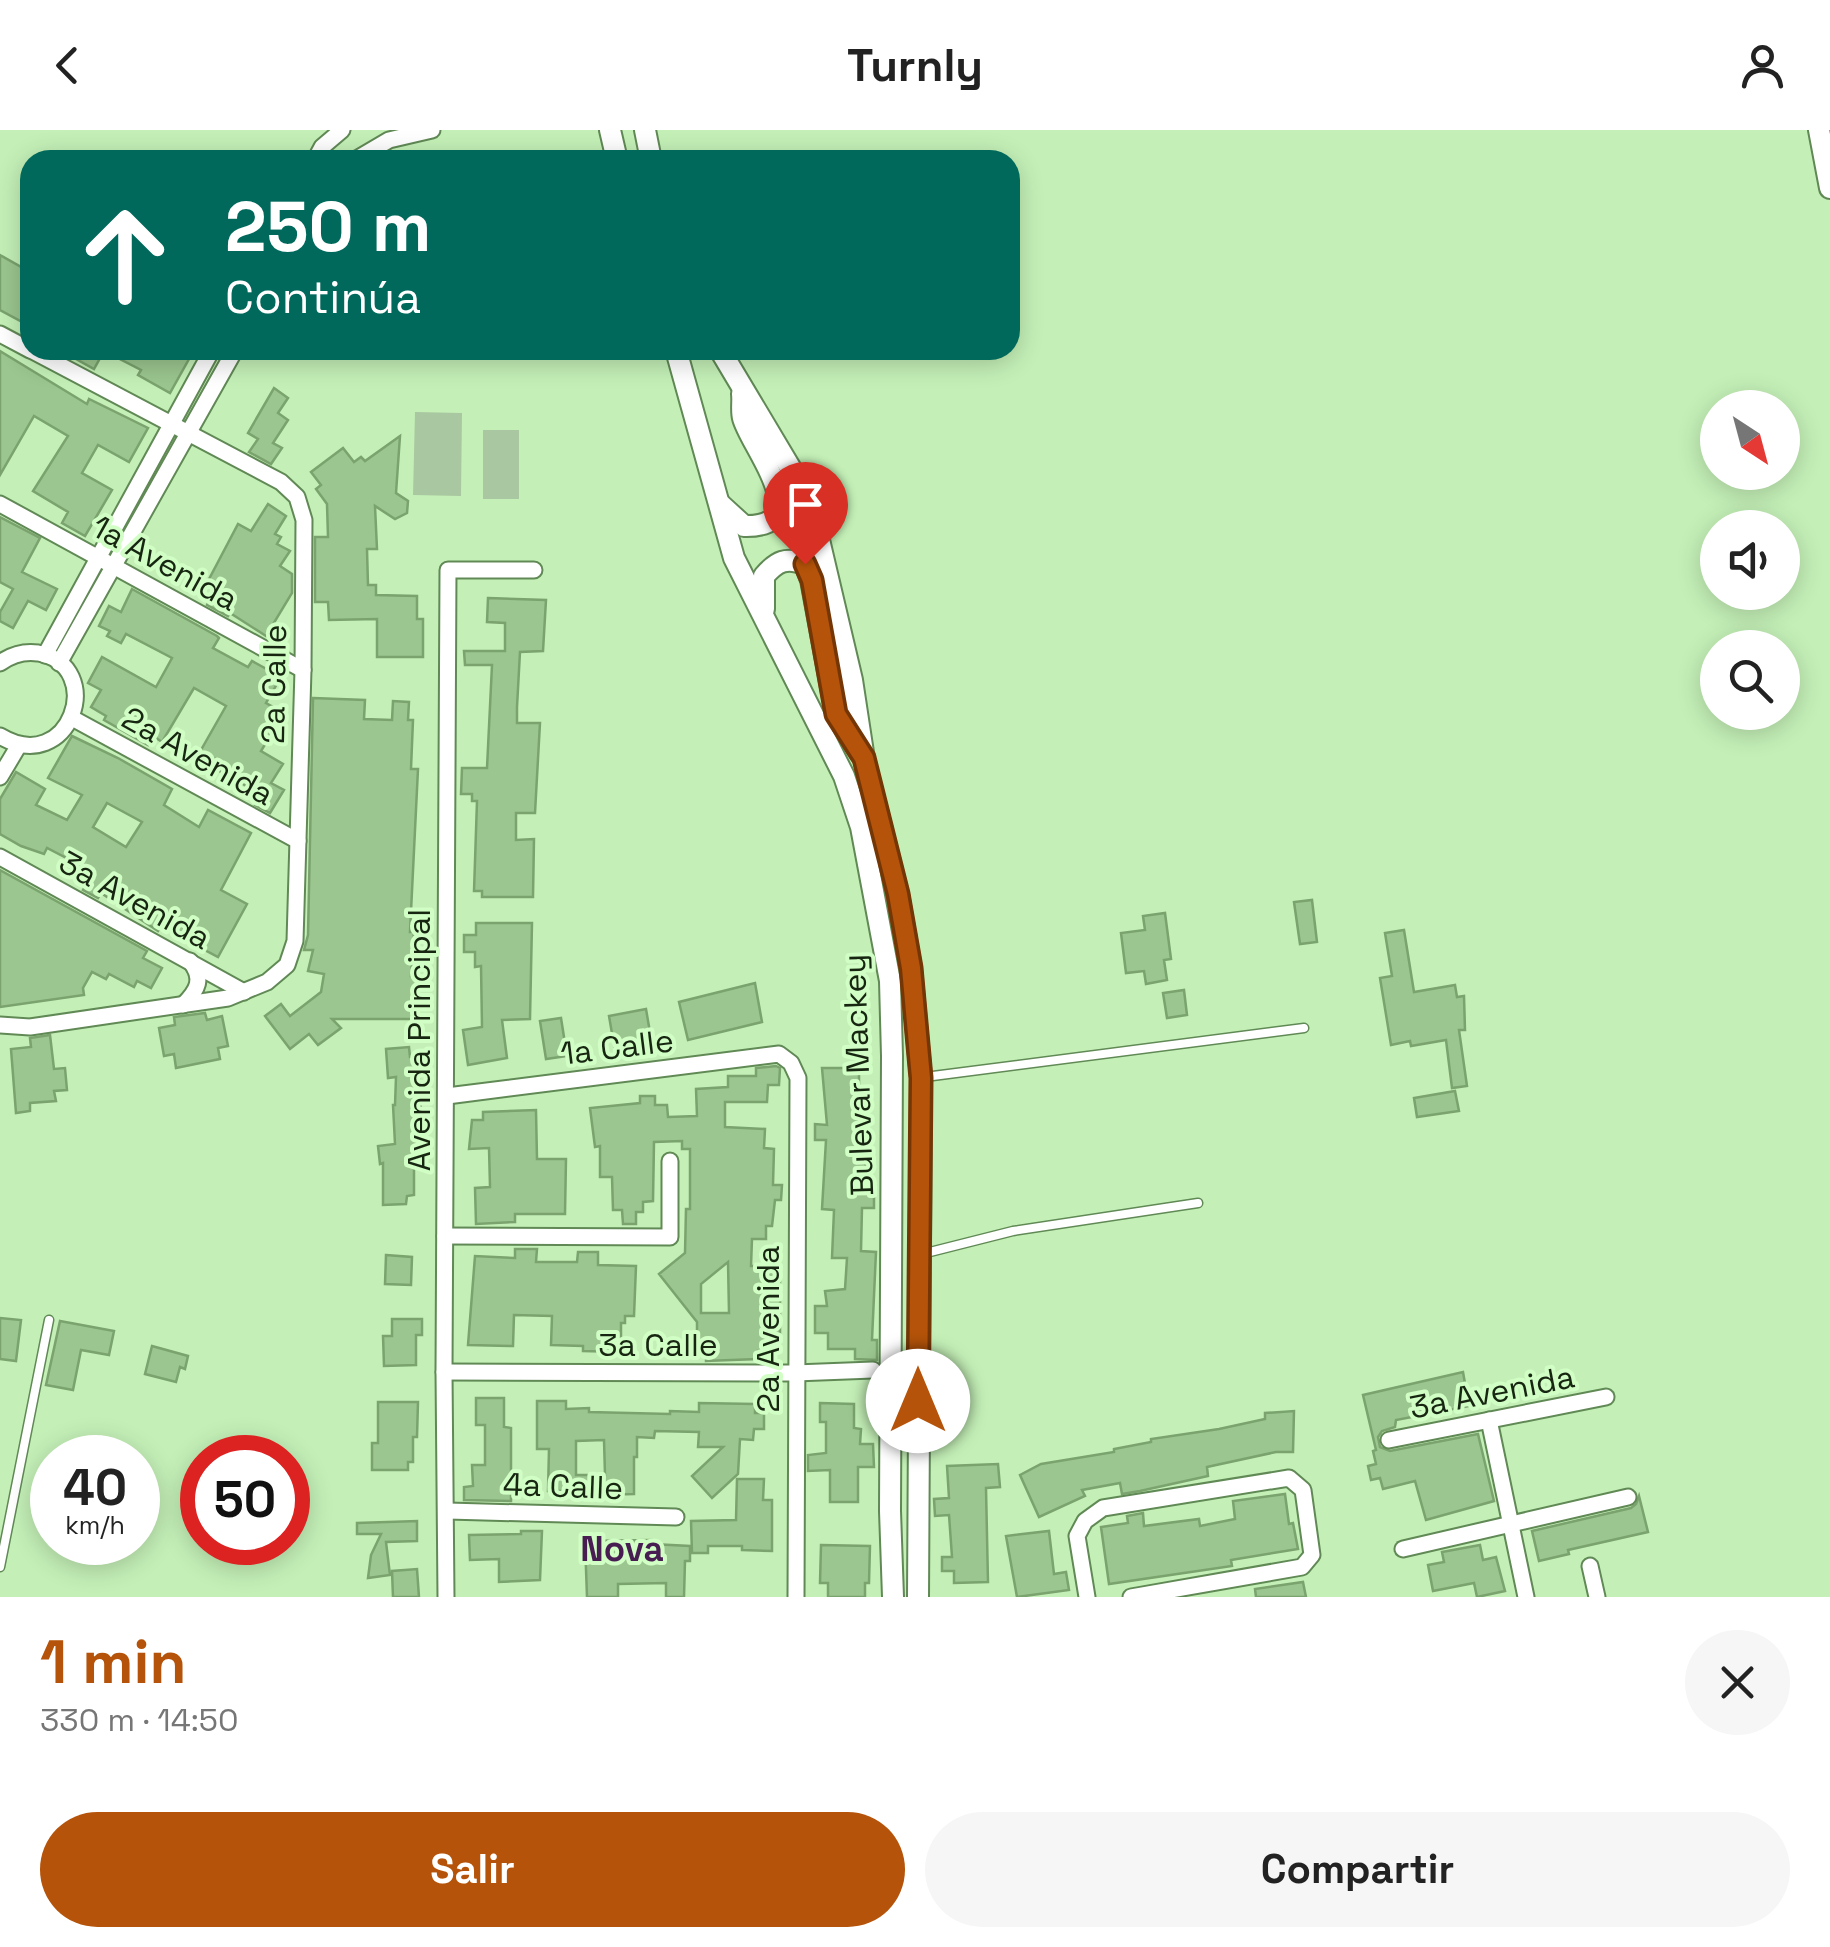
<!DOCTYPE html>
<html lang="es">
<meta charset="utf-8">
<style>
:root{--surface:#fff;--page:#f6f6f6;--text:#222;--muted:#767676;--accent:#b45309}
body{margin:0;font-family:"Space Grotesk",sans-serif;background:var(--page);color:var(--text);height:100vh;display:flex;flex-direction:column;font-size:38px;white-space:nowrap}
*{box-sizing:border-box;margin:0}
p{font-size:32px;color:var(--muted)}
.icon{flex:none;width:55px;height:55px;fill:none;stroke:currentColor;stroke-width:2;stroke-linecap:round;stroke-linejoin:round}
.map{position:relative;height:1467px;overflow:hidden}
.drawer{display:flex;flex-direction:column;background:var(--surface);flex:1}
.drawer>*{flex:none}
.banner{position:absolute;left:20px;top:20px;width:1000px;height:210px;border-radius:30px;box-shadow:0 5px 25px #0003;background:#00695c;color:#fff;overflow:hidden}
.needle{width:65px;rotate:144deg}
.fabs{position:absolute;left:1700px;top:260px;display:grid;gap:20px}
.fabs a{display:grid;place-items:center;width:100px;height:100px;border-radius:50%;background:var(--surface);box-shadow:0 5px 25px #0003;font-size:50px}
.speed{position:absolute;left:30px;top:1305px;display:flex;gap:20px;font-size:50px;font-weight:700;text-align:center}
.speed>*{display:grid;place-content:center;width:130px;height:130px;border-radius:50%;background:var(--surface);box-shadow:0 5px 25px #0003;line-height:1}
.speed small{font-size:25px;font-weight:400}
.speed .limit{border:15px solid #d22;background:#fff;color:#111}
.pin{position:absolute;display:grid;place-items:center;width:85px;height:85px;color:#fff;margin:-102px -42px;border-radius:50% 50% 50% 0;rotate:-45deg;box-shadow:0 0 10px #0007}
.pin .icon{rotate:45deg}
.me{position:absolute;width:110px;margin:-55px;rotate:0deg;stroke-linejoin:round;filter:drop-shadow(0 0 8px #0008)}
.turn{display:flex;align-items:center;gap:35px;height:210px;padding:0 40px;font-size:45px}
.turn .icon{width:130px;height:130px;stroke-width:2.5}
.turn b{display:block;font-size:70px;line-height:85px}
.round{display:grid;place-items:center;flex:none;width:105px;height:105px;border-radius:52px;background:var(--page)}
.summary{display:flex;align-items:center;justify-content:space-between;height:170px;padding:0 40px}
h1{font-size:60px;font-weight:700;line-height:75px;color:var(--accent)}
.primary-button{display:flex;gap:20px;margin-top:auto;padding:20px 40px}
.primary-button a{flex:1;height:115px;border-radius:60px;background:var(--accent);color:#fff;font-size:40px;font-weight:700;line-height:115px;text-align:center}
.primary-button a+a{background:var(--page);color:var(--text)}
header{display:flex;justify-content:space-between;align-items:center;height:130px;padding:0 40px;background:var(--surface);font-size:45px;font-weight:700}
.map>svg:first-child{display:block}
.green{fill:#a9c7a0}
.building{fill:#9bc68f;stroke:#7aa36e;stroke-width:2.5;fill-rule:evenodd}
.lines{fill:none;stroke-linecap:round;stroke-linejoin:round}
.lane-casing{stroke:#608955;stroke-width:11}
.street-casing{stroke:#608955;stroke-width:19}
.secondary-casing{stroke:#608955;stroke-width:24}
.lane{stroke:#fff;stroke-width:8}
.street{stroke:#fff;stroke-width:15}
.secondary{stroke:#fff;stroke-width:20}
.route-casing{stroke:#753606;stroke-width:25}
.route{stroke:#b45309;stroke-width:18}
.labels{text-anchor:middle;stroke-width:8;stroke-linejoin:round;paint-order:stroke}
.street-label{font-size:32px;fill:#162611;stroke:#d1fec4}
.neighbourhood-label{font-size:35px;font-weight:bold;fill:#471d52;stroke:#d1fec4}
</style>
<header><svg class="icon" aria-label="back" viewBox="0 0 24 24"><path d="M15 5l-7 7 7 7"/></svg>Turnly<svg class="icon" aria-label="person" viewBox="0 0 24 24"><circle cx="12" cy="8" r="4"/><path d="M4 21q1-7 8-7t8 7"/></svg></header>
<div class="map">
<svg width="1830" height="1467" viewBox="0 0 1830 1467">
<rect width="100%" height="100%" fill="#c4f0b7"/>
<g class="green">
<polygon points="415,282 462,283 461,366 413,365"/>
<rect x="483" y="300" width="36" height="69"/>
</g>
<g class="building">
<polygon points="0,125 30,142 30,187 26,194 0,180"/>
<polygon points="60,220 194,220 170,263 138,245 141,240 104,221 94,239"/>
<polygon points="0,221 87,274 89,269 148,298 129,332 98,315 82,343 112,360 85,406 62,393 68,382 33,361 68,306 34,286 0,345"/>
<polygon points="274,258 288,268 278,283 288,290 273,313 282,318 271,334 249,322 258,309 248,303"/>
<polygon points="400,306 396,363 408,371 407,383 395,389 375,376 377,419 367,419 368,455 376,455 376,465 417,466 417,489 423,489 423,527 377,527 377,489 329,490 328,472 315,472 315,407 328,407 327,374 316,359 321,355 311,342 343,318 354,332 361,327 365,331"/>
<polygon points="268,374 286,386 275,404 281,407 277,414 290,421 280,436 292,444 292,463 266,506 230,483 228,486 207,475 217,456 208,451 238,394 251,401"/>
<polygon points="0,387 40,408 22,442 57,459 46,480 28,471 13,498 0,491 0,482 13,459 0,452"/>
<polygon points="132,459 217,506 219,508 213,518 248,537 252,531 281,547 266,573 284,583 261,621 283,634 271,653 284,660 270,683 255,675 261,664 214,638 219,631 201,620 226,576 194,558 162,612 153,606 148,615 104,590 106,586 91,577 101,560 88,553 102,527 156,557 172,528 126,504 121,513 107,506 110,501 99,496 109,476 121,482"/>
<polygon points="488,468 546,470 543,521 520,522 517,577 517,593 540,593 535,683 516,683 516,710 534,709 533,767 482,767 482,761 474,761 477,671 472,671 472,664 461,664 462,638 487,638 492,535 465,535 464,521 505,521 505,493 487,492"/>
<polygon points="313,568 365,570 364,589 392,590 393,571 409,572 408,590 413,590 411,639 418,639 410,802 414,802 411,846 418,846 418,860 412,860 412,889 332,889 341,898 318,915 309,904 290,919 265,886 281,874 290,886 321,862 324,844 308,841 313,820 304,820 308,805"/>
<path d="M72,606L118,628L172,659L164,675L199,697L208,680L251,703L221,760L247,774L218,827L167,800L160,798L158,801L101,763L98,768L83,760L90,748L71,738L74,732L47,718L44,724L21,716L0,704V669L16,642L45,659L36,675L67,690L82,665L48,648ZM107,673L142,692L126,717L93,697Z"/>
<polygon points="0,740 147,821 143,828 162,838 151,858 137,851 134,857 109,844 106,849 92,842 83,858 84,865 0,877"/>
<polygon points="1312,770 1317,812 1300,814 1294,772"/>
<polygon points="1165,783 1171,829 1164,830 1167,850 1146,854 1144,841 1126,843 1121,803 1145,800 1143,786"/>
<polygon points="476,793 532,793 530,889 502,890 507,928 468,935 463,900 482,897 481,836 475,837 475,822 464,822 464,805 476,805"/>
<polygon points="1404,800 1414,862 1455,855 1457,867 1464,866 1465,900 1459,900 1467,956 1452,958 1446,910 1411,916 1410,911 1391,915 1380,848 1392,846 1385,803"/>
<polygon points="755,853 762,892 688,910 679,872"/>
<polygon points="1184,860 1187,885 1167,888 1163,863"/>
<polygon points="646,879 652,914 615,921 609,886"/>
<polygon points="205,883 207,890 222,886 228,916 218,918 220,929 176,938 174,924 164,926 159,898 175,895 174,887"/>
<polygon points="561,888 567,926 546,929 540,891"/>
<polygon points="50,905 54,939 65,938 67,960 54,961 56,971 30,973 30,981 16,983 11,919 31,917 30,908"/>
<polygon points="409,917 410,927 414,927 416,949 419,949 421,982 421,1008 416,1008 419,1030 414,1030 414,1065 407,1066 406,1074 383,1075 383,1033 380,1034 378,1016 395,1014 393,975 395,975 396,947 388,948 386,919"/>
<path d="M776,936L780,938L779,955H768L767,972H725V997L765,999L764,1018L774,1019L773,1055H782L781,1070H775L772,1096H766V1109H752L751,1136L780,1135V1221H758V1229L706,1231V1218H697V1192L659,1144L685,1123L686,1079H690V1019H682V1011L654,1012L653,1071L643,1072V1082H636V1094H623L622,1080H613L612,1047H600V1016L595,1017L590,978L640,973V966H655V975H667L668,987L697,986L696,959L728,957V946H756V938ZM728,1132L729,1183H701V1154Z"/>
<polygon points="822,938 859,938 859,977 868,977 865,1051 874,1051 874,1078 862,1078 861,1121 876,1122 872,1210 877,1210 877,1230 855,1229 855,1219 828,1219 828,1203 815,1203 815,1176 827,1176 825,1161 845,1159 847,1128 832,1128 834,1080 822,1079 826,1010 815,1010 815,994 827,995"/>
<polygon points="1455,961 1459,981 1417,987 1414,968"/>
<polygon points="536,980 537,1029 566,1029 565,1084 515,1084 515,1092 476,1094 475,1058 490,1057 489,1018 469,1019 472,990 483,990 483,982"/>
<polygon points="515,1119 537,1119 536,1132 577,1132 578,1122 598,1122 598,1135 636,1136 634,1186 625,1186 625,1193 621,1193 621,1222 583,1221 583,1216 551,1215 552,1186 514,1185 513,1216 468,1215 475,1126 515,1128"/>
<polygon points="386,1125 412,1127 411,1155 385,1154"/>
<polygon points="0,1188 21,1190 16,1231 0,1229"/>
<polygon points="392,1189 422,1189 422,1205 416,1205 416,1235 384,1236 383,1206 392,1206"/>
<polygon points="60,1191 114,1201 109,1225 81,1220 73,1260 46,1255"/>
<polygon points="152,1216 188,1226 185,1239 180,1237 176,1252 145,1244"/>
<polygon points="1463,1242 1469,1276 1396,1290 1395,1297 1382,1301 1378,1307 1380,1317 1390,1321 1478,1304 1494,1371 1426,1390 1415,1351 1383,1359 1380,1348 1371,1350 1368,1336 1376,1334 1373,1321 1376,1320 1363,1265"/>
<polygon points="476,1268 504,1268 504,1297 511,1298 511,1371 464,1370 464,1357 473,1356 472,1335 485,1335 485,1295 476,1295"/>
<path d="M537,1271H566V1279L589,1278V1282L670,1284V1281L699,1282V1273L755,1274V1283H764V1299H754L753,1310L740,1309L738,1344L712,1368L692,1346L723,1317H698L699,1302L655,1301L654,1308L637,1307V1327H634V1364L598,1365V1361H548L549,1319H537ZM604,1310L605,1345H576V1311Z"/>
<polygon points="378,1272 418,1272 417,1307 413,1307 413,1332 408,1332 408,1340 372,1340 372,1313 378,1313"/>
<polygon points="820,1273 854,1274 854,1298 861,1299 860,1314 873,1314 874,1337 858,1337 858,1372 830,1372 830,1340 808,1341 808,1325 826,1323 826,1292 820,1292"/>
<polygon points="1294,1281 1293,1322 1276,1322 1207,1337 1208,1346 1140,1361 1122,1364 1120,1353 1082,1360 1085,1366 1039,1387 1020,1345 1041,1334 1114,1322 1114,1319 1151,1312 1151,1309 1219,1299 1265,1289 1265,1283"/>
<polygon points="998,1334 1000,1357 986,1358 988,1452 954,1453 954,1441 942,1441 942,1427 952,1427 949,1385 935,1386 934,1369 949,1368 947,1336"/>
<polygon points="737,1349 764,1349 763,1370 772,1370 772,1421 742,1420 742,1416 708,1416 708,1423 692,1423 691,1391 736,1390"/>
<polygon points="1285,1364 1289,1394 1293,1393 1298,1419 1231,1430 1232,1436 1109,1454 1101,1397 1128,1393 1127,1386 1143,1383 1144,1396 1199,1389 1200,1396 1235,1389 1233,1371"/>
<polygon points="1639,1366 1648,1402 1568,1420 1569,1424 1539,1431 1532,1401 1631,1378 1636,1374"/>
<polygon points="417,1391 417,1411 386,1412 390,1445 368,1448 371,1425 381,1404 357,1404 357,1393"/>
<polygon points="521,1401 542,1401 540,1450 499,1452 499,1429 470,1430 469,1405 521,1404"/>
<polygon points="1049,1401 1054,1444 1066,1442 1069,1460 1017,1467 1006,1406"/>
<polygon points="652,1410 652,1414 690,1416 690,1431 685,1431 684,1467 666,1467 666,1453 618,1454 618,1467 587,1467 585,1411"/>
<polygon points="821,1415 870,1416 869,1453 865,1453 865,1467 828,1467 828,1453 820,1453"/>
<polygon points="1480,1415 1483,1430 1496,1427 1505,1461 1477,1467 1474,1453 1433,1461 1428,1435 1444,1432 1442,1422"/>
<polygon points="417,1439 419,1467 393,1467 392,1441"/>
<polygon points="1303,1452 1306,1467 1256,1467 1255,1459"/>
</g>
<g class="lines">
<g class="lane-casing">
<g id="lane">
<polyline points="925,947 1304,898"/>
<polyline points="922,1124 1013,1101 1198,1073"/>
<polyline points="0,1437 49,1190"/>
</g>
</g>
<g class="street-casing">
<g id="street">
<polyline points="315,30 322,17 342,0"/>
<polyline points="355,30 389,10 432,0"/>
<polyline points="0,204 30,220"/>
<polyline points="0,374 303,540"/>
<polyline points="45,525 212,220"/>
<path d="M0,533C11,525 24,521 38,523C108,536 70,648 0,606"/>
<polyline points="59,533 235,220"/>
<polyline points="72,588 298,711"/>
<polyline points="0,647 19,615"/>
<polyline points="0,727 244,862"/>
<path d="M183,875C198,860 204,849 190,831"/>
<polyline points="0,895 30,897 228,868 267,852 287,835 295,811 303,540 304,390 297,367 281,352 31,220"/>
<polyline points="447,966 779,924 791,933 798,948 796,1467"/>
<polyline points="445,1106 670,1107 670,1031"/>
<polyline points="444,1242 795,1243 873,1240"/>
<polyline points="1489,1290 1526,1467"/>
<polyline points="1389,1310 1606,1267"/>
<polyline points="448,1381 676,1387"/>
<polyline points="1403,1419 1628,1367"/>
<polyline points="1590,1436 1597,1467"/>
<polyline points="446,1467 444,1242 448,440 534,440"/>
<polyline points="1087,1467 1077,1406 1085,1391 1103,1378 1289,1348 1303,1360 1312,1425 1302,1437 1131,1467"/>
</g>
</g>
<g class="secondary-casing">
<g id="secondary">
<polyline points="610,0 617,30"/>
<polyline points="645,0 651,30"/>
<polyline points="1819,0 1830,58"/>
<polyline points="676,220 734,428 844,646 861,697 890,851 892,926 890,1381 893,1467"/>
<polyline points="720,220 794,344 816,397 852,550 864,629 898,764 911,838 921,948 918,1467"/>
<path d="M721,375L744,396C820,398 749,314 743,288C741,281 743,271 742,264"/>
<path d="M764,479V446C777,431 786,427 805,434L811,450L836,584L860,623"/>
</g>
</g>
<use href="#lane" class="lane"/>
<use href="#street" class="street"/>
<use href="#secondary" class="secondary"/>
</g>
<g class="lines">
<g class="route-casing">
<polyline id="route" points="805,434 812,450 836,584 864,628 898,764 911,838 921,948 918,1271"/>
</g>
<use href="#route" class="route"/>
</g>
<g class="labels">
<g class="street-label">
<text transform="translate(165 433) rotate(29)" y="11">1a Avenida</text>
<text transform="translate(274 554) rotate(-89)" y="11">2a Calle</text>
<text transform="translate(198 626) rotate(29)" y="11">2a Avenida</text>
<text transform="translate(135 770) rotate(29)" y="11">3a Avenida</text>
<text transform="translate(419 910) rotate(-90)" y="11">Avenida Principal</text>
<text transform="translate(617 917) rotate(-7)" y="11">1a Calle</text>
<text transform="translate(858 945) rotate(-92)" y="11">Bulevar Mackey</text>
<text transform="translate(768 1199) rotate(-90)" y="11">2a Avenida</text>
<text x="658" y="1226">3a Calle</text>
<text transform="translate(1492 1262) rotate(-11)" y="11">3a Avenida</text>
<text transform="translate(563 1356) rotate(2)" y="11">4a Calle</text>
</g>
<g class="neighbourhood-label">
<text x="622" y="1431">Nova</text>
</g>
</g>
</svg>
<div class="fabs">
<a><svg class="needle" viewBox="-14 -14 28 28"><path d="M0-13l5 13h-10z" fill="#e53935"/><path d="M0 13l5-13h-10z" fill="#767676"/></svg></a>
<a><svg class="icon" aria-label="sound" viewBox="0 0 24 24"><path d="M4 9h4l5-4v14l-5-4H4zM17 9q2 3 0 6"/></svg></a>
<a><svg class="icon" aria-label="search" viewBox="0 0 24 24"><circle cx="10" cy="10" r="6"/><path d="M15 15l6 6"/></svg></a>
</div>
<div class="speed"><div>40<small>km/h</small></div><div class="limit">50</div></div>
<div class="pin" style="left:805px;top:434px;background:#d93025"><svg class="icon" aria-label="arrive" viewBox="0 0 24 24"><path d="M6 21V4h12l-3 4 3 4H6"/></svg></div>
<svg class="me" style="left:918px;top:1271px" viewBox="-20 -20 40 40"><circle r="19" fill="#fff"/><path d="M0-13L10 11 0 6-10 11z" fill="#b45309"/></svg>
<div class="banner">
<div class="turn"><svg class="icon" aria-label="ahead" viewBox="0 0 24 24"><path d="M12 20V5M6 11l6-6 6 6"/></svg><div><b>250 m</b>Continúa</div></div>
</div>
</div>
<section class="drawer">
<div class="summary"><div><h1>1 min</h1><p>330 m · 14:50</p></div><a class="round"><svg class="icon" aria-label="close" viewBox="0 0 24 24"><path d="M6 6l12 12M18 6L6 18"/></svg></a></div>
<div class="primary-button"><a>Salir</a><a>Compartir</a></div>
</section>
